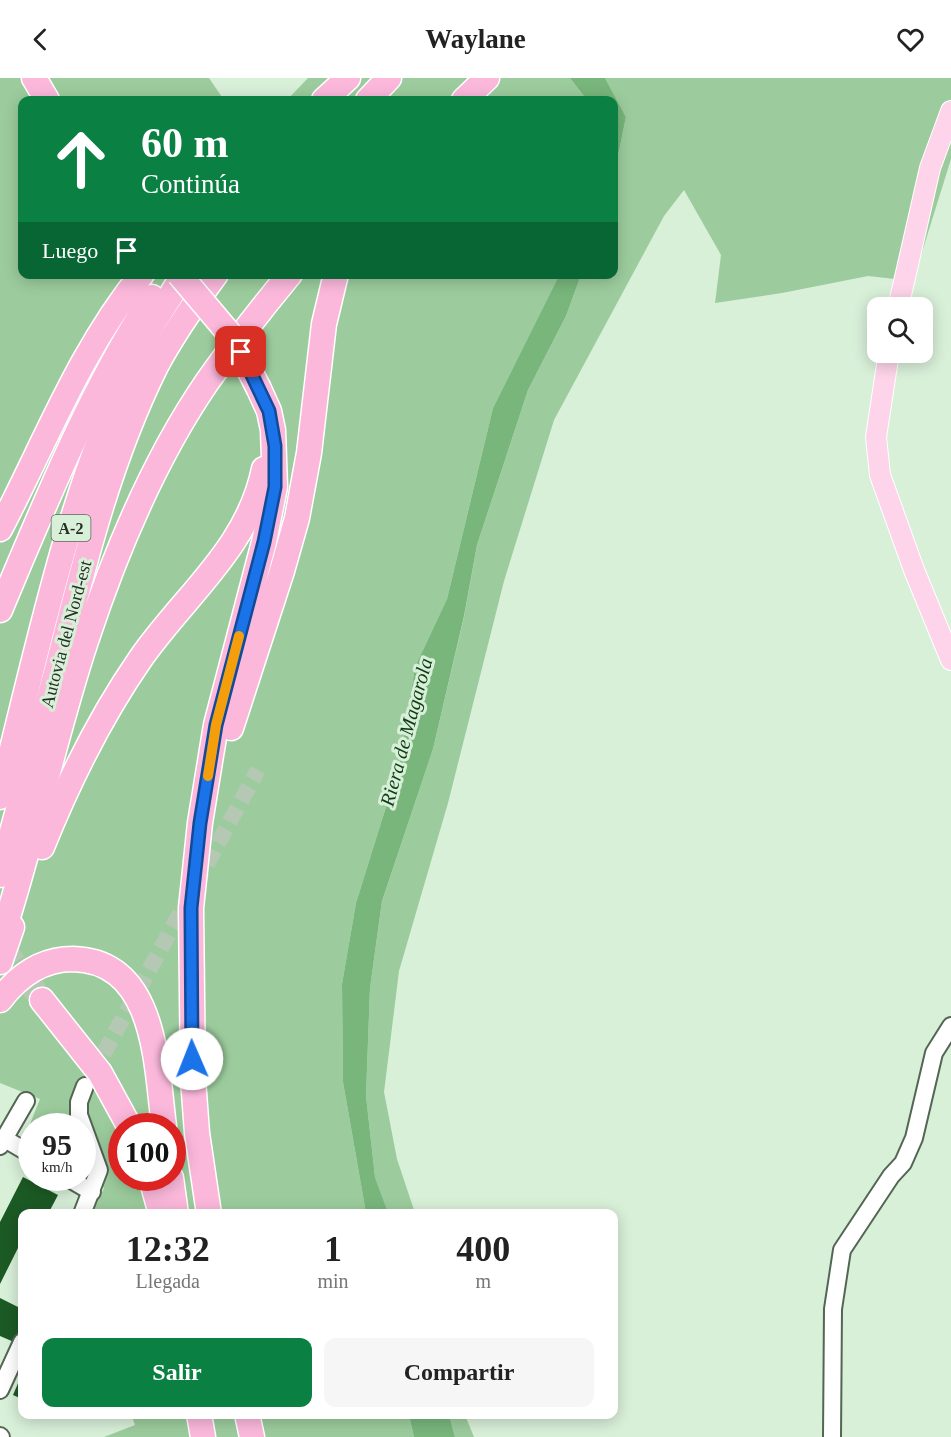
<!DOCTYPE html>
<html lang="es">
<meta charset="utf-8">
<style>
:root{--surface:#fff;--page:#f6f6f6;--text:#222;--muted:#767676;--accent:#0b8043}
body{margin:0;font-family:Georgia,serif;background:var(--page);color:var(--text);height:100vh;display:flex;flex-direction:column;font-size:22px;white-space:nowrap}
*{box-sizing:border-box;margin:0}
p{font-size:20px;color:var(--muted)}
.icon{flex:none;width:33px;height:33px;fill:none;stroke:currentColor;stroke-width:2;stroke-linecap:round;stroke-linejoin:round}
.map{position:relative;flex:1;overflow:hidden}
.side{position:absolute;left:18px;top:1131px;width:600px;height:210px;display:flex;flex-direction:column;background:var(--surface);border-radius:12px;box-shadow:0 3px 15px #0003}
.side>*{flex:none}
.banner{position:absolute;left:18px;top:18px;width:600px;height:183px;border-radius:12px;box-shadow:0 3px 15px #0003;background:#0b8043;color:#fff;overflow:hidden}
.controls{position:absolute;left:867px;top:219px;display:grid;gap:12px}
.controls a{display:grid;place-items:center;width:66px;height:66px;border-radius:12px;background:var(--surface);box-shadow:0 3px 15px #0003;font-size:30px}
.speed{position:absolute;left:18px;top:1035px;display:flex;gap:12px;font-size:30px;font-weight:700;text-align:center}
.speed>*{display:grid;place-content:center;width:78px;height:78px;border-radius:50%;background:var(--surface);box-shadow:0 3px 15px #0003;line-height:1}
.speed small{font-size:15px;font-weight:400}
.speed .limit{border:9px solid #d22;background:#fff;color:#111}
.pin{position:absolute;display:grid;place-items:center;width:51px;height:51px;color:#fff;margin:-26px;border-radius:12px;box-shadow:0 3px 9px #0006}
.me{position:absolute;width:66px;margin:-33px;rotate:359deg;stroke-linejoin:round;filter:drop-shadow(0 0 4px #0008)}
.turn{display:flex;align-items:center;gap:21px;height:126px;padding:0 24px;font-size:27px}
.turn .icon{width:78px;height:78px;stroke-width:2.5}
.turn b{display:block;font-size:42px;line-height:51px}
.then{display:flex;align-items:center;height:57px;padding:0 24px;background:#0003;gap:12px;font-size:22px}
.eta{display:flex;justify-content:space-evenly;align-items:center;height:102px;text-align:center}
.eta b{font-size:36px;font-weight:800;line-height:42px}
.cta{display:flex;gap:12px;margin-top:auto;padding:12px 24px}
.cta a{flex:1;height:69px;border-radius:12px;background:var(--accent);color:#fff;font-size:24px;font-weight:800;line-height:69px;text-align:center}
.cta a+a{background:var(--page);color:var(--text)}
header{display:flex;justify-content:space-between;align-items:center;height:78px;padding:0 24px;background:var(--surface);font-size:27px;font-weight:800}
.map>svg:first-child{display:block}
.green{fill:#9ccc9d;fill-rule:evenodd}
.water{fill:#78b67c}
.building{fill:#1c5a25}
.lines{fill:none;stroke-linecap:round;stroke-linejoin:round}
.minor-tunnel{stroke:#b4c8b4;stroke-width:16;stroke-dasharray:16 8;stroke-linecap:butt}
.highway-tunnel{stroke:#b4c8b4;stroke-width:24;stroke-dasharray:24 12;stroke-linecap:butt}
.minor-casing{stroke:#536653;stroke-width:20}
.major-casing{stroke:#fff;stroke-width:22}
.highway-casing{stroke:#fff;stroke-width:27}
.minor{stroke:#fff;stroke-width:16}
.major{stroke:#fdd4e9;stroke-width:20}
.highway{stroke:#fbb8db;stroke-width:24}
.highway-bridge-casing{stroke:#fff;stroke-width:27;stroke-linecap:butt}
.highway-bridge{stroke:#fbb8db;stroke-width:24}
.route-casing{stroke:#114b97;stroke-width:15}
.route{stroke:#1a73e8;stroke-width:10}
.slow{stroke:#f59e0b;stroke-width:10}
.labels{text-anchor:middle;stroke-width:6;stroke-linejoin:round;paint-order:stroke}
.shield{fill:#d8efd8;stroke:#5b685b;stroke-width:1.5}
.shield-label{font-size:16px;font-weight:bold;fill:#252e25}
.street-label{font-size:18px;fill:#252e25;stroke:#d8efd8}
.water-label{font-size:20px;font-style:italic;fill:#0d3a14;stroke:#d8efd8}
</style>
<header><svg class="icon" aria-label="back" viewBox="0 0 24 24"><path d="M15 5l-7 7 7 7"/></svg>Waylane<svg class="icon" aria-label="heart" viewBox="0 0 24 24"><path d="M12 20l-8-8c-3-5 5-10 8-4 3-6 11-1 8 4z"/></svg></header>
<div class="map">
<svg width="951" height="1359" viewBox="0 0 951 1359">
<rect width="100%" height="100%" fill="#d8efd8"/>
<g class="green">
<path d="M0,0H209L224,22H22V196L560,197L493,330L447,521L415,589L400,684L356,825L342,906L343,1004L366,1135H92L104,1110L83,1097L82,1048H32L31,1066L24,1061L40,1021L0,1005ZM122,1048H172V1100H122Z"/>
<polygon points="308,0 570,0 587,22 287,22"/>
<polygon points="605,0 951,0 951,81 913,203 868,198 782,215 715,225 721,177 684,112 664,138 554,342 504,503 448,725 399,893 384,1014 397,1081 415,1135 388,1136 375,1099 366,1018 370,910 382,823 433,671 464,539 477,467 528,312 566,238 581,197 614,196 614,97 626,39"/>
<polygon points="131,1336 409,1337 414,1359 104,1359 135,1347"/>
<polygon points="449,1337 465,1337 474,1359 455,1359"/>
</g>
<g class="water">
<polygon points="570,0 605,0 626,39 614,97 614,22 587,22"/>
<polygon points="560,196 581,197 566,238 528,312 477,467 464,538 433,671 382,823 370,910 366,1018 375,1099 388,1135 366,1135 343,1004 342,906 356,825 400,684 415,589 447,521 493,330"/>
<polygon points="409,1337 449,1337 455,1359 414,1359"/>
</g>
<g class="building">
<polygon points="23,1099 58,1117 48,1136 22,1136 22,1162 0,1206 0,1144"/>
<polygon points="0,1220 22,1231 22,1246 14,1264 0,1258"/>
<polygon points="22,1296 22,1321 13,1317"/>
</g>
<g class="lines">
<polyline class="minor-tunnel" points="92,997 258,692"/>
<polyline class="highway-tunnel" points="0,866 42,922"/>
<g class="minor-casing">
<g id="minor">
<polyline points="5,1061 32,1077"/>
<polyline points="0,1068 26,1023"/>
<polyline points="68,1100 92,1114"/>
<polyline points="82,1136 99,1092 79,1037 79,1024 85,1008"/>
<polyline points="0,1312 22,1264"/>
<polyline points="0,1358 1,1359"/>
<polyline points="832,1359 833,1231 842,1172 891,1098 903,1085 914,1060 934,975 951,948"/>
</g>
</g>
<g class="major-casing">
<g id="major">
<polyline points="898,230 930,90 951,33"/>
<polyline points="889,274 876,359 880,397 914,492 951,582"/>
</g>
</g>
<g class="highway-casing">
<g id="highway">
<polyline points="34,0 47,22"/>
<polyline points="324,22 348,0"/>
<polyline points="368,22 389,0"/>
<polyline points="464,22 487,0"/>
<path d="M0,451C45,365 80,272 142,196"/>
<path d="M0,532C45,425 89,316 152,219"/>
<polyline points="231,650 282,493 297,440 309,375 324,246 336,196"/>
<path d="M0,719C37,574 67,423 131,287C145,255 166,226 184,196"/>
<path d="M42,769C69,702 100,639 141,580C185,517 248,470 264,391"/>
<path d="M0,797C19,729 38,662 56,595C83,490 108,385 156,288C173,256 194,226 216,196"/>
<path d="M0,864C33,765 53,662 86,563C115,475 155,380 207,304C233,267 261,231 290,196"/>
<polyline points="0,884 12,849"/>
<path d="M0,922C18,898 41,881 73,881C157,883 156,988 164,1048"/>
<polyline points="42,922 100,995 129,1048"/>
<polyline points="151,1100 161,1136"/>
<polyline points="171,1100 176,1136"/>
<polyline points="209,1136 197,1055 193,1001 191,830 200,745 216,647 264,464 275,409 273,352 269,333 259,311"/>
<polyline points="199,1336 203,1359"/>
<polyline points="247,1336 252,1359"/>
</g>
</g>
<use href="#minor" class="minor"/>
<use href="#major" class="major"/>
<use href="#highway" class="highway"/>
<g class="highway-bridge-casing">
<polyline id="highway-bridge" points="179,196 233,260 259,311"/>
</g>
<use href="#highway-bridge" class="highway-bridge"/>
</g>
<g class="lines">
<g class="route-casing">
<polyline id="route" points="192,981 191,830 200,745 216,647 264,464 275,409 275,368 269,333 241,274"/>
</g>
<use href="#route" class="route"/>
<polyline class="slow" points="208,698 216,647 239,558"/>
</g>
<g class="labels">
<rect class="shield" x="51.5" y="437" width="39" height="26" rx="4.5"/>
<g class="shield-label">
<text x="71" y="456">A-2</text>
</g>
<g class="street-label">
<text transform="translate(66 556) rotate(-75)" y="6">Autovia del Nord-est</text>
</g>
<g class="water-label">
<text transform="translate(406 654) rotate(-75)" y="7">Riera de Magarola</text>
</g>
</g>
</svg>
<div class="controls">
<a><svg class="icon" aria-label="search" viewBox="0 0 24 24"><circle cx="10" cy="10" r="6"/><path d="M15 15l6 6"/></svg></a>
</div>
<div class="speed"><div>95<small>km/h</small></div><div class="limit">100</div></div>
<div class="pin" style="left:241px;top:274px;background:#d93025"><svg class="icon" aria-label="arrive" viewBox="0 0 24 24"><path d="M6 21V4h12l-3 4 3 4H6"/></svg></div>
<svg class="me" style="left:192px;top:981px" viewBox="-20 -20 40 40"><circle r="19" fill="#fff"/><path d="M0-13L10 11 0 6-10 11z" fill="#1a73e8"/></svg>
<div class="banner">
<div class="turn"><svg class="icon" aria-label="ahead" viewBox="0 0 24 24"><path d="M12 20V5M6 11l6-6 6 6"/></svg><div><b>60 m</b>Continúa</div></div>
<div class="then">Luego<svg class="icon" aria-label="arrive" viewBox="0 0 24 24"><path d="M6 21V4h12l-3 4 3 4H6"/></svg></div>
</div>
<section class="side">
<div class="eta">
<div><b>12:32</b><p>Llegada</p></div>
<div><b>1</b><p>min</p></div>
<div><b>400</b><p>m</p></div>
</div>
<div class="cta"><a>Salir</a><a>Compartir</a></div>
</section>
</div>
